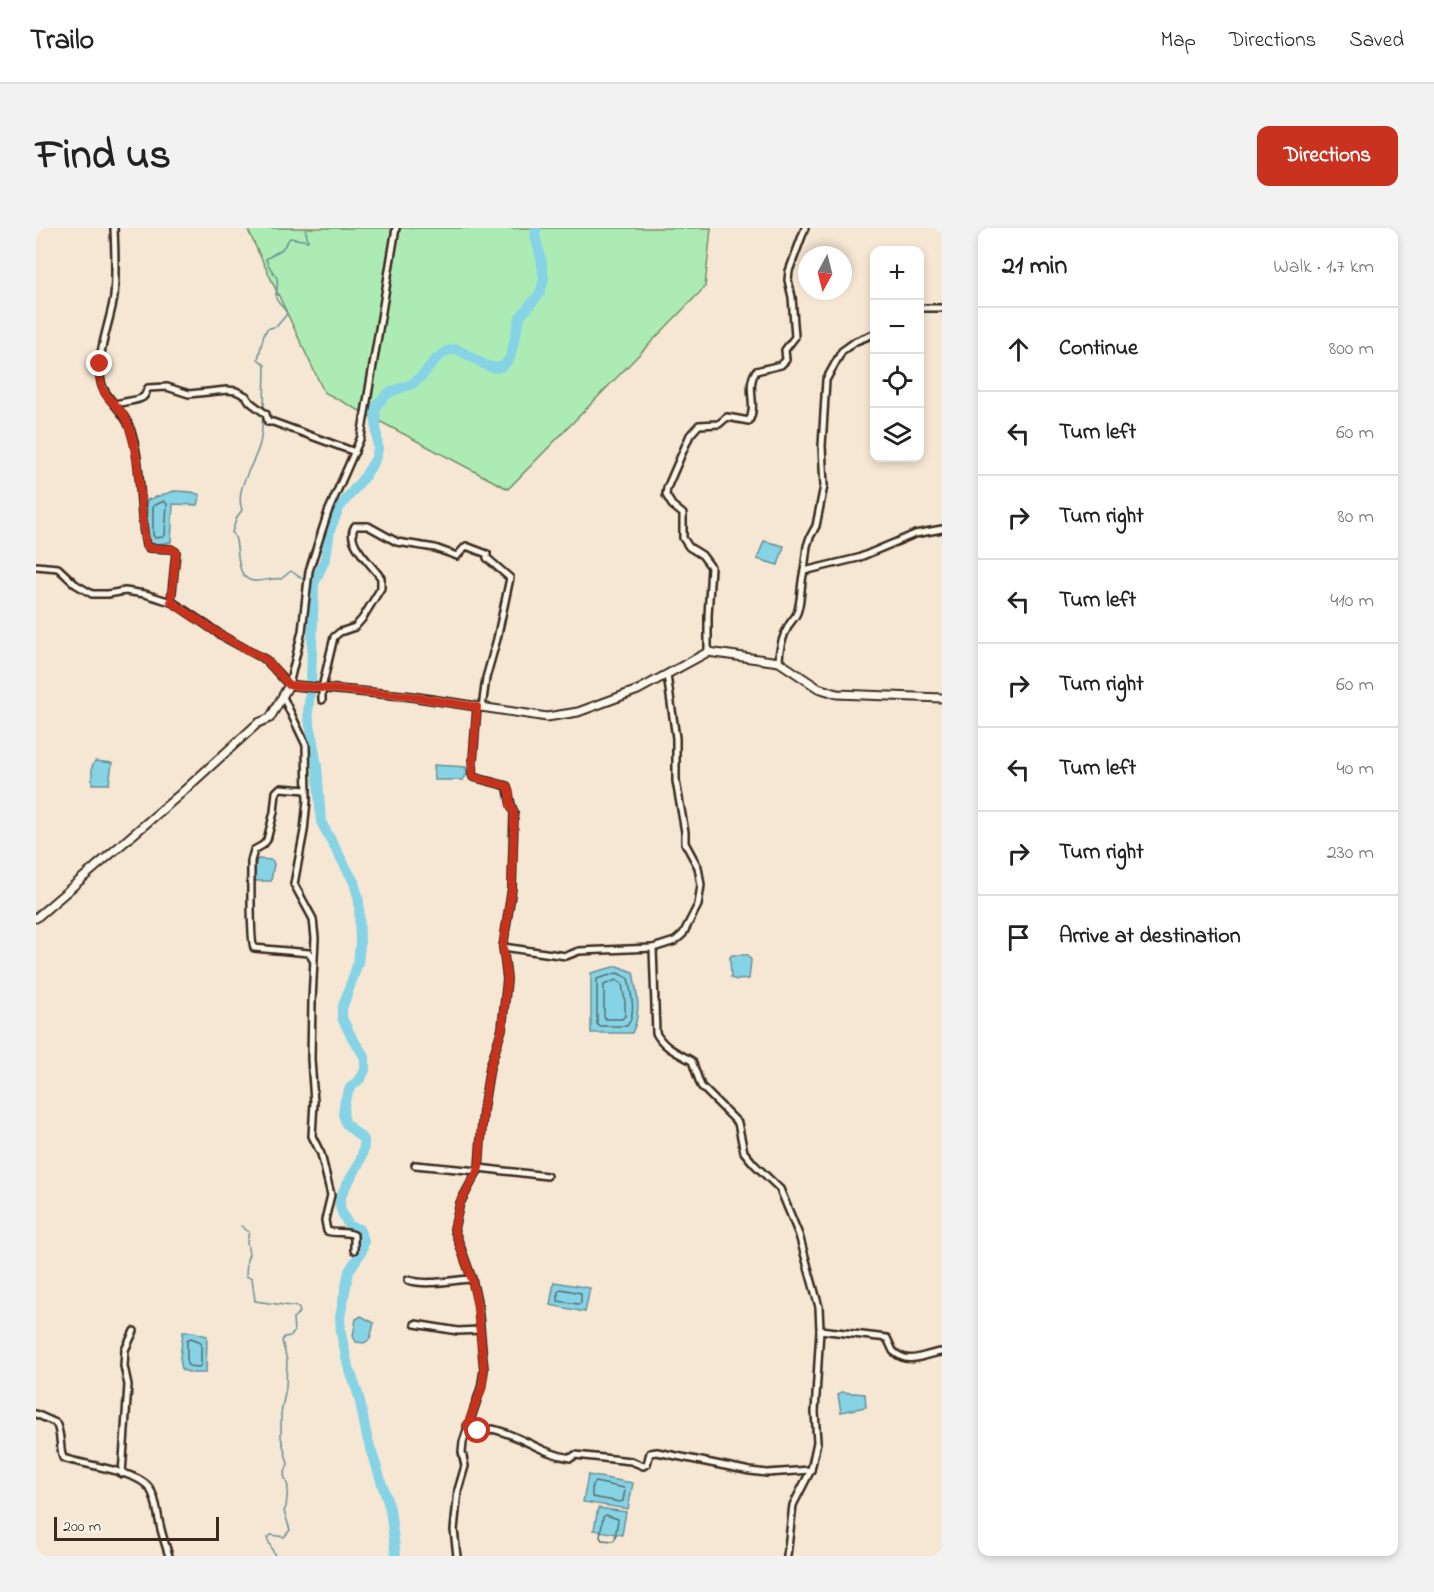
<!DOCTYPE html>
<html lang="en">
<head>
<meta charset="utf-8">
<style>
	body { margin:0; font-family:"Indie Flower",sans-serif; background:#f2f2f2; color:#222 }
	.controls { position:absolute; right:18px; top:18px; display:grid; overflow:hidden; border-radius:12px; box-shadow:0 3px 9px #0003 }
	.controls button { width:54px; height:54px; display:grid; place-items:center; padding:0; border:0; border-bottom:2px solid #e0e0e0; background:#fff; color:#222; font:30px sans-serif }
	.compass { position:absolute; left:762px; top:18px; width:54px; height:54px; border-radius:50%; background:#fff; box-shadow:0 3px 9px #0003; rotate:187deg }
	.scale { position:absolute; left:18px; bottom:15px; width:165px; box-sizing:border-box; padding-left:6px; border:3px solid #3b2a1e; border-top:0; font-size:16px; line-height:21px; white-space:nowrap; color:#3b2a1e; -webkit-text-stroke:4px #fbf7ec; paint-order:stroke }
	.stop { position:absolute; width:18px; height:18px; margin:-14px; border:4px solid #c8321e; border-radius:50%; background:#fff }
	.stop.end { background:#c8321e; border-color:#fff; box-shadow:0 2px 6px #0008 }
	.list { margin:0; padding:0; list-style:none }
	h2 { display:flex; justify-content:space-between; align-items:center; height:78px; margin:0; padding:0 24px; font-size:26px }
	h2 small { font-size:20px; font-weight:400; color:#767676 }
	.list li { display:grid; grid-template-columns:39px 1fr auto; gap:18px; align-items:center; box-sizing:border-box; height:84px; padding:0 24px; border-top:2px solid #e0e0e0 }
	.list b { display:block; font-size:22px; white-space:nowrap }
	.list em { font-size:20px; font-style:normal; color:#767676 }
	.icon { flex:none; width:33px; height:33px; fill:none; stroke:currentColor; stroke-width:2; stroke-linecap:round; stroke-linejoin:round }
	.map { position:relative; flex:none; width:906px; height:1328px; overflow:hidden; border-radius:12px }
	header { display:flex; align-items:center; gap:36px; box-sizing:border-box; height:84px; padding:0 30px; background:#fff; border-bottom:2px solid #e0e0e0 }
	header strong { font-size:28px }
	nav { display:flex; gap:33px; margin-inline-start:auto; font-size:21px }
	.intro { display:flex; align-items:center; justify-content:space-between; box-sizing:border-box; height:144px; padding:0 36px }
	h1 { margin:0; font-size:42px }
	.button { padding:15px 27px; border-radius:12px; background:#c8321e; color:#fff; font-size:21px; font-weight:700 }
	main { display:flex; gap:36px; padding:0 36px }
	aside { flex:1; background:#fff; border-radius:12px; box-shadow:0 3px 9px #0003 }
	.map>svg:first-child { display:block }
	.green { fill:#acecb4; stroke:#748b69; stroke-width:1.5 }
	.water { fill:#86d3e6; stroke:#688f96; stroke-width:1.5 }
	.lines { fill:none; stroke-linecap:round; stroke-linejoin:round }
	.shore { stroke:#596e6e; stroke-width:1.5 }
	.stream { stroke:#688f96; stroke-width:1.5 }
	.river { stroke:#86d3e6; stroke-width:10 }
	.minor-casing { stroke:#3b2a1e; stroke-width:10 }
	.tertiary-casing { stroke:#3b2a1e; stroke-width:11 }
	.minor { stroke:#fbf7ec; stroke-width:5 }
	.tertiary { stroke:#fbf7ec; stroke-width:7 }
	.route { stroke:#c8321e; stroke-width:8 }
</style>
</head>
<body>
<header>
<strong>Trailo</strong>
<nav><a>Map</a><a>Directions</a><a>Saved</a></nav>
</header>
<div class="intro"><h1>Find us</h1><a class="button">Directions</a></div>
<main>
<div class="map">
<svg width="906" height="1328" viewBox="0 0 906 1328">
	<rect width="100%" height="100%" fill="#f5e7d3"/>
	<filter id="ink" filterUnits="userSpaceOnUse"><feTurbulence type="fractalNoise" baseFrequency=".0167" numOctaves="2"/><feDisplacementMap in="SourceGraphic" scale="12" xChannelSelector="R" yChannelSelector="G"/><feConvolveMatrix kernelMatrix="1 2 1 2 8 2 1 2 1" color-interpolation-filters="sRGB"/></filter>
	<g filter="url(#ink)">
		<!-- green -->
		<polygon class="green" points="211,0 675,0 669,59 472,261 288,164"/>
		<!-- water -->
		<g class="water">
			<polygon points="138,263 156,264 164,267 161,277 137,276 135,314 121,316 111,315 111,272"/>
			<polygon points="728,313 748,318 742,337 721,331"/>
			<polygon points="59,533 76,535 73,556 56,556 56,539"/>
			<polygon points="398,537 430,539 431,546 427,552 399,552"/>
			<polygon points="221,631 236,632 238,636 235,653 219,653 217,648"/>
			<polygon points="696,727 712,727 715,732 713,751 701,752 695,750 694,729"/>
			<path d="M581,738L597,744C601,766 606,784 596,805H555V745Z"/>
			<polygon points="518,1054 554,1060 549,1084 514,1077"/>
			<polygon points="325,1088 338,1095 334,1111 328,1115 320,1114 317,1108 320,1091"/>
			<polygon points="147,1104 157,1104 171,1108 170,1145 156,1145 146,1142 144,1130"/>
			<polygon points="805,1164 829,1166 830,1179 805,1184 802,1167"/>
			<polygon points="552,1247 597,1255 592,1281 547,1274"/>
			<polygon points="562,1280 590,1284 586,1307 558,1302"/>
		</g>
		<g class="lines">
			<!-- shore -->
			<g class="shore">
				<polygon points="128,273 131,276 129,307 127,309 119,310 117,307 117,278"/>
				<path d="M581,745L592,750C595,766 601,785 591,798H563L561,796V751Z"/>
				<polygon points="580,752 586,756 589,774 589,788 586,791 570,791 568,788 568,757"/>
				<polygon points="525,1061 545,1065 545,1075 542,1076 522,1073 522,1064"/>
				<polygon points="155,1110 165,1114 165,1137 163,1139 153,1138 151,1136 151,1112"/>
				<polygon points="559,1254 588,1260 589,1262 587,1273 584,1274 556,1269 556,1257"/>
				<polygon points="570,1287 582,1291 579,1311 577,1313 566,1312 564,1309 567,1289"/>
			</g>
			<!-- stream -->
			<g class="stream">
				<path d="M228,181L229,137L222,131L228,106L231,101L241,98L251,86C249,79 242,77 240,70C239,65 243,58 241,51C239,44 232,40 230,31L246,21L254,10L272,13L269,0"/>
				<path d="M227,187C226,196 226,207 224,215C219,237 198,259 206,282L201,289L196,304C198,307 200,310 200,313C203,325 200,354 220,353C229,353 236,350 245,351L255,343L268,352L278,356"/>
				<polyline points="205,998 213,1004 211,1014 213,1026 211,1031 210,1048 216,1050 219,1073 262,1079 264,1084 257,1090 258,1104 255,1108 248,1109 246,1113 251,1132 250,1159 245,1186 245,1209 252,1236 248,1247 252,1259 250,1279 248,1283 254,1302 248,1309 235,1307 231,1310 239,1328"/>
			</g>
			<!-- river -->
			<path class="river" d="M360,1328L354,1281L331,1209L323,1169L311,1134L305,1105L304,1089L313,1043L326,1023L328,1012L323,1001L314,999C310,992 305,986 304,977C303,957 329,941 328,912L310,896L307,886L309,872L314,860L325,850L329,842V829L315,808L306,790V781L322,735L324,717L323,673L318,654L285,594L281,538L272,485L275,453L278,356L290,329L294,302L303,280L329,248L339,232L342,221L339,182L342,175L354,164L376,156L386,148L400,131L411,123L421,121L451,138L460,140L467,138L474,130L484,89L504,65L508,51L505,30L499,7L501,0"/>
			<!-- minor casing -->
			<g class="minor-casing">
				<g id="minor">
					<path d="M78,0C79,23 80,46 78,69C74,95 59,129 65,154C68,170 88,182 94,200C107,237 102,279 110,318L113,320L135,321L140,324L135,374"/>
					<polyline points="884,80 906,80"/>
					<path d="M80,176C86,174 105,172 107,169C110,167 110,163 112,160L131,159L153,166L191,162L200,163L210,168L214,174L230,186L232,194H237L319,224"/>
					<polyline points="0,338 22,340 39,356 56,366 72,366 89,363 109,366 138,375 188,409 230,432 253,457"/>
					<polyline points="768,343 771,318 774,309 780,298 788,258 786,218 790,152 806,123 820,113 838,106"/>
					<path d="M672,424V388L675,339L666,327L653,319L647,310V286L636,277L630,267L631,260L654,207L663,197L683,196L691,189L713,193C722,177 709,159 720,143L745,137L750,132L749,122L759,109L756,69L752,52L753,43L769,0"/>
					<path d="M743,434C743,421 746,409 753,397C755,393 759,390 761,385C766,372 764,356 768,343L822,330L879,306L906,301"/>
					<path d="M631,447L640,510V553L649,604V615L662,639L665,657L662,677L647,706L639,713L617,720L620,805C628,820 642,825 656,833L665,858L702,895L708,924L718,936L744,961L763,1007L783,1079L784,1102L779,1184L781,1214L775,1242L757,1277L751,1328"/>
					<polyline points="253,457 266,403 273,343 292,284 325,209 360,0"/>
					<path d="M247,469L270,517L271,572L268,603L258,656L277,691L279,710L276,773L275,831L278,874L276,908L285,926L295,967L289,992L291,1003C301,1006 309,1003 318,1007V1022"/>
					<path d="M286,472V460L298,409L304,404L319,399L326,391L345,360V350C336,336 308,314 319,298H332L361,314L399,320L421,328L430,318L451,326V330L474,350L461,411L450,450L446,480"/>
					<path d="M441,479L436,546L437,549L471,558C474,567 473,575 478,584L476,660L467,719"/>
					<path d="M271,562L244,560L240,564L238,584L231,612L227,617L218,622L215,633C215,646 214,714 218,720L273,725L277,732"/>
					<polyline points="379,937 442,943"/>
					<polyline points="443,940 511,948"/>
					<path d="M372,1052C391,1058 415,1052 436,1051"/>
					<polyline points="379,1096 422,1103 444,1102"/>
					<path d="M784,1102L851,1110L857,1123C874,1139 888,1125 906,1124"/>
					<path d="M0,1186L20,1195C26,1207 23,1218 27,1230C47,1237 104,1243 114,1261C121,1271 121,1285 124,1297C126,1307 130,1318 133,1328"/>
					<path d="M431,1198L434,1201L448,1205L456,1201C485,1207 505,1226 535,1230L539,1227L595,1233L607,1238L611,1236L614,1225L621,1224L714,1243L731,1245L775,1242"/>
					<polyline points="86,1246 92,1157 88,1138 89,1122 98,1103"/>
					<polyline points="421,1328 418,1302 422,1262 429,1238 426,1224 427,1214 445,1160 448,1142 442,1077 436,1051 418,1001 424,975 443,940 447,882 454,839 466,801 471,751 467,719 530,728 543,723 617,720"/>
				</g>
			</g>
			<!-- tertiary casing -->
			<g class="tertiary-casing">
				<polyline id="tertiary" points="0,690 142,568 222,495 234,490 253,457 372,468 511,489 542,484 602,462 672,424 743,434 782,460 801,466 906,470"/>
			</g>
			<!-- minor -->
			<use href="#minor" class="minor"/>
			<!-- tertiary -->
			<use href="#tertiary" class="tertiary"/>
		</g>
	</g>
	<g class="lines" filter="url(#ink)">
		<!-- route -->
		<path class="route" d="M64,136C64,145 63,155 68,164C77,178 89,182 94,202C106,240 103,280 110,318L113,320L135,321L140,324L135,374L188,409L230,432L253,457L372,468L441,479L436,546L437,549L471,558L474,566V577L478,584V595L476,660L467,718L471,751L466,801L454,839L447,882L443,940L424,975L418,1001L436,1052L441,1077L448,1142L446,1160L431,1198L434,1201L442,1203"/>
	</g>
</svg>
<div class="controls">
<button>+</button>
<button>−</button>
<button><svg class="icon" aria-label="locate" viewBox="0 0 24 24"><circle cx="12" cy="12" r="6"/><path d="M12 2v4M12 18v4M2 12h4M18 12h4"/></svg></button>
<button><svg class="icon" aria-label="layers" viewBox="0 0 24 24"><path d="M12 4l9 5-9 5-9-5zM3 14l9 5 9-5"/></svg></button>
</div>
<svg class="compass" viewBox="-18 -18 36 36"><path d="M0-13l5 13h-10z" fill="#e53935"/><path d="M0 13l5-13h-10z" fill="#767676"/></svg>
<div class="scale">200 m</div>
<div class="stop" style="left:442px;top:1203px"></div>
<div class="stop end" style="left:64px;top:136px"></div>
</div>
<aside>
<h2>21 min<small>Walk · 1.7 km</small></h2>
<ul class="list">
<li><svg class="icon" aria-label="ahead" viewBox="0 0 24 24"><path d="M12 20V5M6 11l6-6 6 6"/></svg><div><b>Continue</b></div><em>800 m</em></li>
<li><svg class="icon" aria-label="left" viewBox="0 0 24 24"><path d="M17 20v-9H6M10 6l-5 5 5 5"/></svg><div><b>Turn left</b></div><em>60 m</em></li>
<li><svg class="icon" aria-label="right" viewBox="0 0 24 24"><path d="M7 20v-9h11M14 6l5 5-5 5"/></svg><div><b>Turn right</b></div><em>80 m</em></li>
<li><svg class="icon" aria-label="left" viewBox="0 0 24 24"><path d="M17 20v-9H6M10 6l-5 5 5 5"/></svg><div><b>Turn left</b></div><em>410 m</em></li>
<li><svg class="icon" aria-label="right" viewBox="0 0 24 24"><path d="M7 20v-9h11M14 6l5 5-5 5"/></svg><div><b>Turn right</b></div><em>60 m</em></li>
<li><svg class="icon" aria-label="left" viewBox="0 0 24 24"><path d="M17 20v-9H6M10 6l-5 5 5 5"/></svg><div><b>Turn left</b></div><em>40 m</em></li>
<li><svg class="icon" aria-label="right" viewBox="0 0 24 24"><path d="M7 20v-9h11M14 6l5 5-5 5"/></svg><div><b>Turn right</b></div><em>230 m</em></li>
<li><svg class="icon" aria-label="arrive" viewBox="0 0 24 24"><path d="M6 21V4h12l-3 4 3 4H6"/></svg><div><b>Arrive at destination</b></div></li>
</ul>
</aside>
</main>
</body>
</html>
